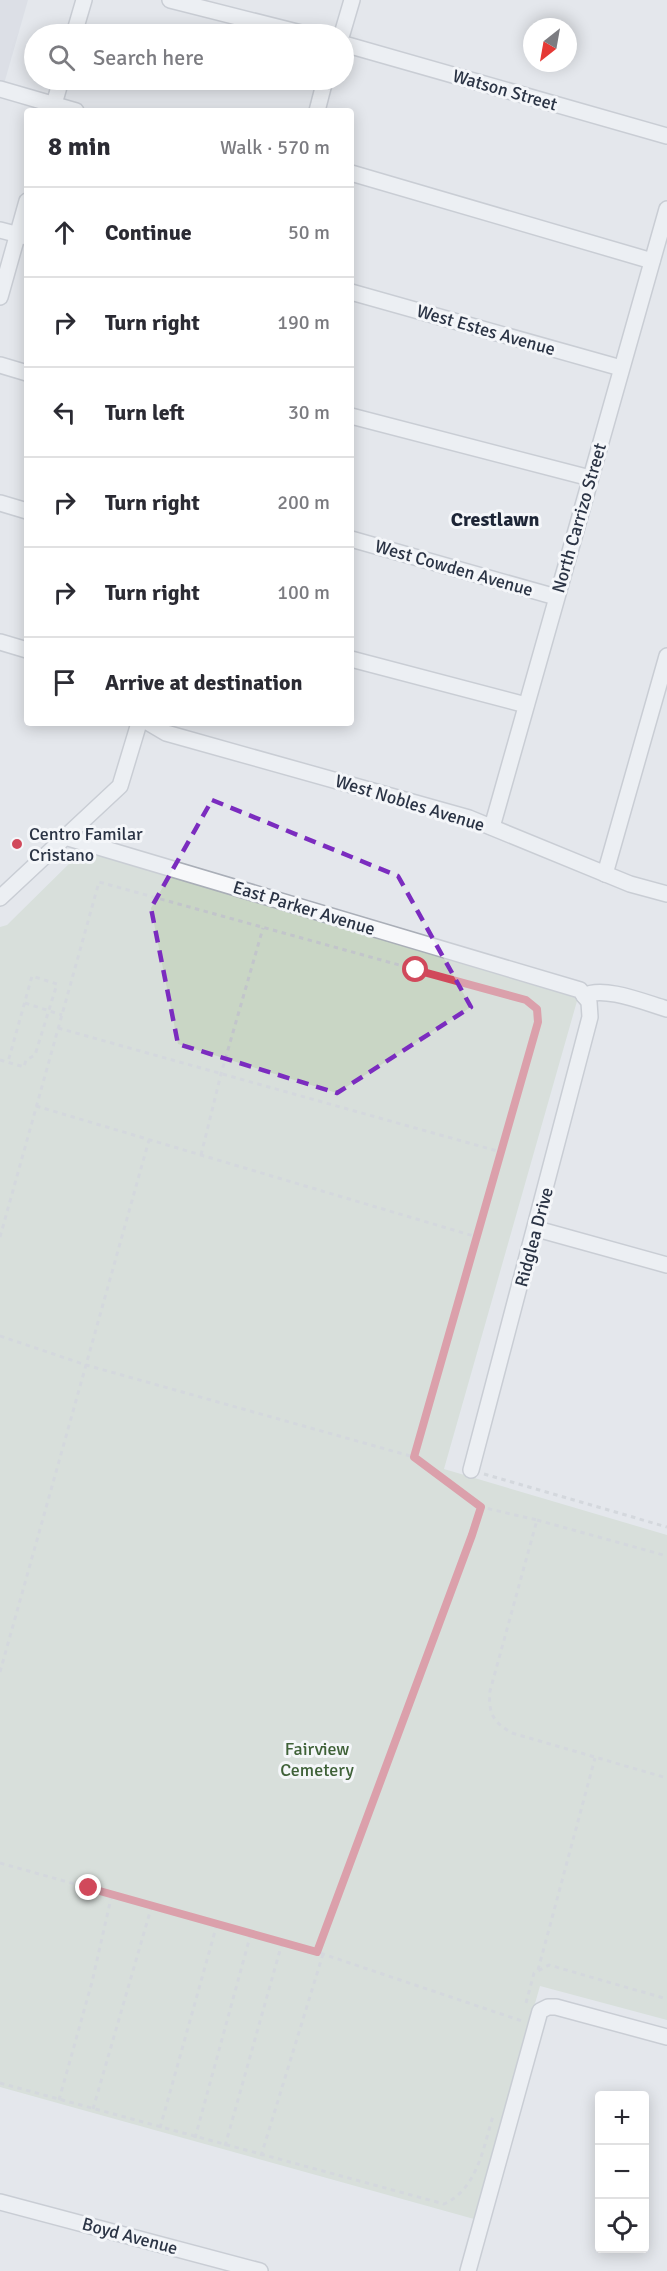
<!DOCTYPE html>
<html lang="en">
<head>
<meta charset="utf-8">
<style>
	body { margin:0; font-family:Signika,sans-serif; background:#f7f7f7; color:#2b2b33 }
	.controls { position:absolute; right:18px; bottom:18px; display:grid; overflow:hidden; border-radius:6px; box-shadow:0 3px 15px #0003 }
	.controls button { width:54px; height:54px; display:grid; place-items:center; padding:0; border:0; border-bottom:2px solid #e1e1e2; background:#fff; color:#2b2b33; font:30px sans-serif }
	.compass { position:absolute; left:523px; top:18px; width:54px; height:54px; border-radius:50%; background:#fff; box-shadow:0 3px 15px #0003; rotate:211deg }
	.stop { position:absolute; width:18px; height:18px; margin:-14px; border:4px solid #d1495b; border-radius:50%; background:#fff }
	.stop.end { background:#d1495b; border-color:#fff; box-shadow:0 2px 6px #0008 }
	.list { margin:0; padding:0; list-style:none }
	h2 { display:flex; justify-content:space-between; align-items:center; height:78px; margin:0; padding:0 24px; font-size:26px }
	h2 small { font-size:20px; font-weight:400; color:#7c7c81 }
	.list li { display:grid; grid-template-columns:39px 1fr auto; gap:18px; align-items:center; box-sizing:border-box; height:90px; padding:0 24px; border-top:2px solid #e1e1e2 }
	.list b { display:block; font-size:22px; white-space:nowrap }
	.list em { font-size:20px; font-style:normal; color:#7c7c81 }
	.icon { flex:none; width:33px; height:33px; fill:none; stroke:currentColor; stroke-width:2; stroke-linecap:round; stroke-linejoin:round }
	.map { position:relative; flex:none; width:667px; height:2271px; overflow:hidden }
	.search { position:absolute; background:#fff; box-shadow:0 3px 15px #0003; left:24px; top:24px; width:330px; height:66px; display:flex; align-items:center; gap:15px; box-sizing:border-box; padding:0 21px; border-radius:33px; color:#7c7c81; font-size:22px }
	.panel { position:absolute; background:#fff; box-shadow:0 3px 15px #0003; left:24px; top:108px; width:330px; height:618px; border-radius:6px }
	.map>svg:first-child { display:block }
	.built { fill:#d2d6de }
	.green { fill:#c9d6c5 }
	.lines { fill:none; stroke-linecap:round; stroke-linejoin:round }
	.minor-casing { stroke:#a9aeb7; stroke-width:18 }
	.path { stroke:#c2c5cb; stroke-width:3; stroke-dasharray:4.5 4.5; stroke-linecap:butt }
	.minor { stroke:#f7f8fa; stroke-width:15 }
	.route { stroke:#d1495b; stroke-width:8 }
	.marked { fill:none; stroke:#7b2cbf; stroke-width:4.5; stroke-dasharray:12 8; stroke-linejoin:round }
	.poi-dot { fill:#d1495b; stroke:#f4f6f9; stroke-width:2 }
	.labels { text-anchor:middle; stroke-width:6; stroke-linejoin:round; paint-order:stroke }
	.street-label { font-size:18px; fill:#2b3445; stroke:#f4f6f9 }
	.poi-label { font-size:18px; fill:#2b3445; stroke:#f4f6f9; text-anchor:start }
	.park-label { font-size:18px; fill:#3f6138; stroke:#f4f6f9 }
	.neighbourhood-label { font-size:20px; font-weight:bold; fill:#1d2536; stroke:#f4f6f9 }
</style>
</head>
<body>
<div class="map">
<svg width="667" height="2271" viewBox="0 0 667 2271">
	<rect width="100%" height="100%" fill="#e4e7ec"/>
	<!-- built -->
	<polygon class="built" points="0,0 28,0 2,91 0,90"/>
	<!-- green -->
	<polygon class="green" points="82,851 579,994 444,1469 667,1535 667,2020 540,1986 474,2219 0,2087 0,927 7,925"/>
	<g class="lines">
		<!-- minor casing -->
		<g class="minor-casing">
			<g id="minor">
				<polyline points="170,0 305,34"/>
				<polyline points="74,34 84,0"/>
				<polyline points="342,34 352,0"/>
				<polyline points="344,44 667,136"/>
				<polyline points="0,89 76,111"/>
				<polyline points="52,111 61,80"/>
				<polyline points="317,111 325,80"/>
				<polyline points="351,173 652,261"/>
				<polyline points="0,230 27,237"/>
				<polyline points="351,292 621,368"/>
				<polyline points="0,297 27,201"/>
				<polyline points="0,365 27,373"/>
				<polyline points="351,416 590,478"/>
				<polyline points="0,503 27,511"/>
				<polyline points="351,539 556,597"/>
				<polyline points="0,642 27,650"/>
				<polyline points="351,659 526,705"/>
				<polyline points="149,723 166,733 469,818 630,884 667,894"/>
				<polyline points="492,827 667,209"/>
				<polyline points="65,837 580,990 589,1002 590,1017 471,1470"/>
				<polyline points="605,874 667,656"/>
				<polyline points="0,898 120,786 139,723"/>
				<path d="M584,996C603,985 646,1003 667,1009"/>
				<polyline points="537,1229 667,1265"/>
				<polyline points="0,2202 260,2271"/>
				<polyline points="468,2271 540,2011 548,2007 556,2007 667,2037"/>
			</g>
		</g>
		<!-- path -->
		<g class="path">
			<polyline points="25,1003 62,1015"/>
			<polyline points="58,1028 501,1152"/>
			<polyline points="0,1060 24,1067 26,1060 35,1055 57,984 32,976 8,1062"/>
			<polyline points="36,1106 477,1237"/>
			<polyline points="201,1155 221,1074 263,928"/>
			<polyline points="0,1237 99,882 526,1000 537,1009 538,1022 414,1457"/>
			<path d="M0,1336L86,1365L414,1457L481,1507L537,1520L490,1691C488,1713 493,1722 512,1733L667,1778"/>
			<polyline points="484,1474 667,1527"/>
			<polyline points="537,1520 667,1556"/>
			<polyline points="0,1672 149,1140"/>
			<polyline points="0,1863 317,1952 522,2021"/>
			<polyline points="317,1952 481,1507"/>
			<polyline points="538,1970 595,1758"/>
			<polyline points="526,2003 534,1973 549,1965 667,1999"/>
			<path d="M0,2083L444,2204C477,2189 483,2149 493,2116"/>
			<polyline points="59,2100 92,1982 112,1894"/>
			<polyline points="93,2109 152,1905"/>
			<polyline points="160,2128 217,1924"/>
			<polyline points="195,2138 251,1933"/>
			<polyline points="225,2146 282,1943"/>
			<polyline points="261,2156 323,1954"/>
		</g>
		<!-- minor -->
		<use href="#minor" class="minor"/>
	</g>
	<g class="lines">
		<!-- route -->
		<polyline class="route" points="89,1888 317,1952 472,1535 481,1507 414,1457 538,1022 537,1009 526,1000 416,970"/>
	</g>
	<!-- marked area -->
	<path d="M0 0H667V2271H0ZM212,800L398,876L471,1007L337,1093L178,1044L151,908Z" fill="#e4e7ec" fill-opacity=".55" fill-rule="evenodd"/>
	<path class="marked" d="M212,800L398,876L471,1007L337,1093L178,1044L151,908Z"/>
	<!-- markers -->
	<circle class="poi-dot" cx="17" cy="844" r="6"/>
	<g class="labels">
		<!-- street labels -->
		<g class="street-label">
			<text transform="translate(505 90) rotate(16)" y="6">Watson Street</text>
			<text transform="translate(486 330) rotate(16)" y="6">West Estes Avenue</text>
			<text transform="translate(579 518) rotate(-74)" y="6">North Carrizo Street</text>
			<text transform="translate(454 568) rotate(16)" y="6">West Cowden Avenue</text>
			<text transform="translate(410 803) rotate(17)" y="6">West Nobles Avenue</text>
			<text transform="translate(304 908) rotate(17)" y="6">East Parker Avenue</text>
			<text transform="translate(534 1237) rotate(-75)" y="6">Ridglea Drive</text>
			<text transform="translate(130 2236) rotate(15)" y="6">Boyd Avenue</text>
		</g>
		<!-- poi labels -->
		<g class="poi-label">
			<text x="29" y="840">Centro Familar<tspan x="29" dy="21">Cristano</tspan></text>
		</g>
		<!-- park labels -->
		<g class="park-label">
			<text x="317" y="1755">Fairview<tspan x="317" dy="21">Cemetery</tspan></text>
		</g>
		<!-- neighbourhood labels -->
		<g class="neighbourhood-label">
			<text x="495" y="526">Crestlawn</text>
		</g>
	</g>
</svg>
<div class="controls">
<button>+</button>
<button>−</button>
<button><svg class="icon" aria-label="locate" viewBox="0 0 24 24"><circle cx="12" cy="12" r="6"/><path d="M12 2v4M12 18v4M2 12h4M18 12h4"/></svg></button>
</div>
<svg class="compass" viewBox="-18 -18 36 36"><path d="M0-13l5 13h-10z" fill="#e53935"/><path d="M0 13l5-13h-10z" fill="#7c7c81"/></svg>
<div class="stop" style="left:416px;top:970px"></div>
<div class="stop end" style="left:89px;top:1888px"></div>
<div class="search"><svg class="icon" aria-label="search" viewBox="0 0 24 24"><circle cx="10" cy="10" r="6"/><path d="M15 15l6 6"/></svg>Search here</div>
<section class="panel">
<h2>8 min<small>Walk · 570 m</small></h2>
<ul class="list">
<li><svg class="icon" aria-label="ahead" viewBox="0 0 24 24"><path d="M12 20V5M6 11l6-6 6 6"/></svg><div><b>Continue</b></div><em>50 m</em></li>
<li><svg class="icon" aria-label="right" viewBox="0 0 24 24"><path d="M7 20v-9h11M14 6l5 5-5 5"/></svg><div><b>Turn right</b></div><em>190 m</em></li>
<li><svg class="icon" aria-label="left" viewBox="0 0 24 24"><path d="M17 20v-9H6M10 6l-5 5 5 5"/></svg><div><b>Turn left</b></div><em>30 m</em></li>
<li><svg class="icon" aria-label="right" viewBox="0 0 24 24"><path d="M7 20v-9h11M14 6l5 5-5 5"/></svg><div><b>Turn right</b></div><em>200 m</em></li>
<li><svg class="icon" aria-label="right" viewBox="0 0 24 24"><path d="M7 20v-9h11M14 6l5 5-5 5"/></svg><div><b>Turn right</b></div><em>100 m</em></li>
<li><svg class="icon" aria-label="arrive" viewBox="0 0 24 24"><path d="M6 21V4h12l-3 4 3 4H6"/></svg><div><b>Arrive at destination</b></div></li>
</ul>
</section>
</div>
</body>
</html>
